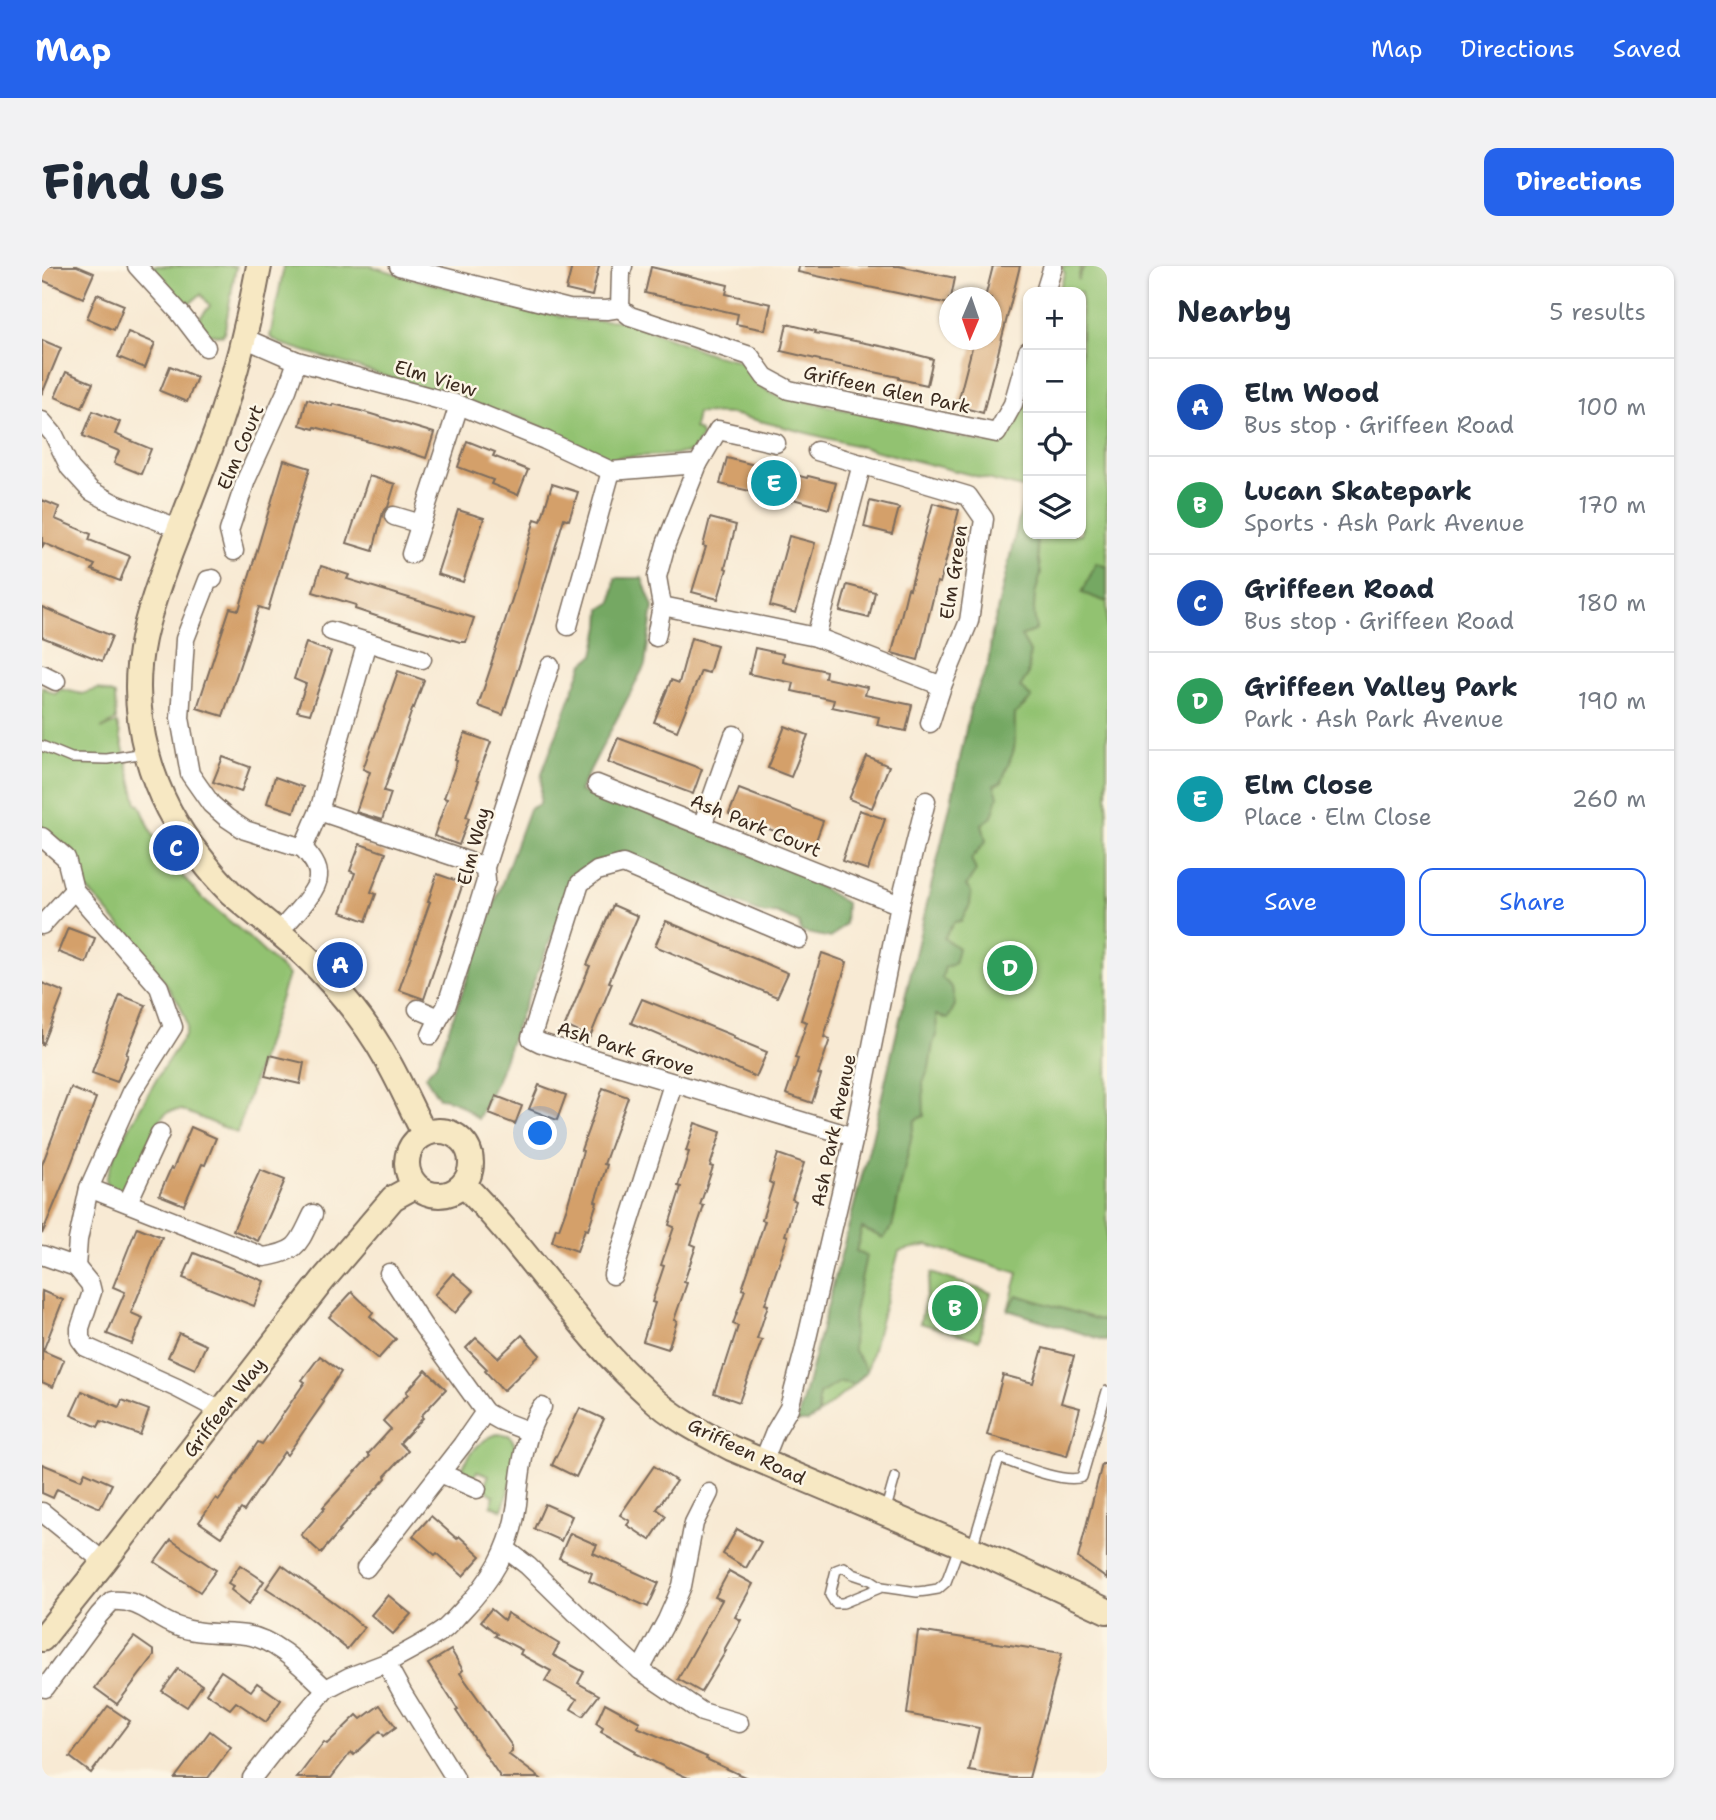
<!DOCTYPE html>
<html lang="en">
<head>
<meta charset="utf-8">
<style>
	body { margin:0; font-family:"Shantell Sans",sans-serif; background:#f2f2f3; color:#1f2937 }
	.controls { position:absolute; right:21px; top:21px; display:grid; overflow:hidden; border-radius:14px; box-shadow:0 2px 5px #0004 }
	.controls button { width:63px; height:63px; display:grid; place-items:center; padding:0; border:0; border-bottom:2px solid #e0e1e3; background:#fff; color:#1f2937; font:35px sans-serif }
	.compass { position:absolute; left:897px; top:21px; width:63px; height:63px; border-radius:50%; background:#fff; box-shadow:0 2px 5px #0004; rotate:182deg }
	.you { position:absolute; left:499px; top:868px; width:24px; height:24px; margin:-18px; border:5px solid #fff; border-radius:50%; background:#1a73e8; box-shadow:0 0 0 10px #1a73e833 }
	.badge { display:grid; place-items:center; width:46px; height:46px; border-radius:50%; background:#2563eb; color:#fff; font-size:23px; font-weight:700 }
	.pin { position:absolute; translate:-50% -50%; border:4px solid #fff; box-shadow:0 2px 7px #0006 }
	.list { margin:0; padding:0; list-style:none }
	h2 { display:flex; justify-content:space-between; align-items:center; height:91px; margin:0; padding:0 28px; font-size:30px }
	h2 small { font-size:23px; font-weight:400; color:#747a83 }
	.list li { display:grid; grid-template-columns:46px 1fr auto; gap:21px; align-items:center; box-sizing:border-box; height:98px; padding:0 28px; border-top:2px solid #e0e1e3 }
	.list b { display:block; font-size:26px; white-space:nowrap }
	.list p { margin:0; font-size:23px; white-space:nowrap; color:#747a83 }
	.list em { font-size:23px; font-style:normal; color:#747a83 }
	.actions { display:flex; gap:14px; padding:21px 28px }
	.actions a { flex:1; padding:16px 0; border:2px solid #2563eb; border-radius:14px; text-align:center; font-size:24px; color:#2563eb }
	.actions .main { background:#2563eb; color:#fff }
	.icon { flex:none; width:38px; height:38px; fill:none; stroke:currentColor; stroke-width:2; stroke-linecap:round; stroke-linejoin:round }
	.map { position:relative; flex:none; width:1065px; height:1512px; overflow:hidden; border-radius:14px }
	header { display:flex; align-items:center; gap:42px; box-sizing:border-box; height:98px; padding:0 35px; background:#2563eb; color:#fff }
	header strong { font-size:33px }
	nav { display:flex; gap:38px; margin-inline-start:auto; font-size:24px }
	.intro { display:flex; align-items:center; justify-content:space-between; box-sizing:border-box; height:168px; padding:0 42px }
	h1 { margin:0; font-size:49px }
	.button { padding:18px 32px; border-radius:14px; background:#2563eb; color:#fff; font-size:24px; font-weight:700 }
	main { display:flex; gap:42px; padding:0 42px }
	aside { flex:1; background:#fff; border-radius:14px; box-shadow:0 2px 5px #0004 }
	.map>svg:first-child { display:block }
	.green { fill:#92c271; stroke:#667648; stroke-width:2 }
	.forest { fill:#75a863; stroke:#586940; stroke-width:2 }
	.building { fill:#d4a06a }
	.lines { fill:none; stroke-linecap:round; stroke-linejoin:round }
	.lane-casing { stroke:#7d6d5e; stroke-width:12 }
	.street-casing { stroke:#7d6d5e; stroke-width:21 }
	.secondary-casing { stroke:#7d6d5e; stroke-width:28 }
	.lane { stroke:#fff; stroke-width:9 }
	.street { stroke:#fff; stroke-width:18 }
	.secondary { stroke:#f7e8c3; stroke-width:24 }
	.labels { text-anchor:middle; stroke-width:5; stroke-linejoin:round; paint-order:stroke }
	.street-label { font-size:19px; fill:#3b2a1e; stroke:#fcf5e5 }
</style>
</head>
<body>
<header>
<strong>Map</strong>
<nav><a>Map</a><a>Directions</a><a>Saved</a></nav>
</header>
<div class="intro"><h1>Find us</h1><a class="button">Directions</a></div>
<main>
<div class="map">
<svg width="1065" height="1512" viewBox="0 0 1065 1512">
	<rect width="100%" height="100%" fill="#fcf5e5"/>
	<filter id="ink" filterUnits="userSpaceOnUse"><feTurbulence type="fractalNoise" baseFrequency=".0143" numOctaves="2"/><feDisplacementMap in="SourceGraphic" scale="14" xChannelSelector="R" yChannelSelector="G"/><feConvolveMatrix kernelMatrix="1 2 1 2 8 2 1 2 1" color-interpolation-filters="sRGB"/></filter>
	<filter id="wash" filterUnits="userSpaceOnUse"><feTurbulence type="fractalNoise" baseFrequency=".00686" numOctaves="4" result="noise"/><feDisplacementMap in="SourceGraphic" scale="28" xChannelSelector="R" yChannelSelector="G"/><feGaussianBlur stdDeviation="1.57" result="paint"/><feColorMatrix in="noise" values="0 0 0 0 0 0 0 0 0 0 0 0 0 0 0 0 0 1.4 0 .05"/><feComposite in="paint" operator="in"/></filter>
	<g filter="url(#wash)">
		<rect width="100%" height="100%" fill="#f8ead4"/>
		<!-- green -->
		<g class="green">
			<polygon points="109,0 194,0 183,63 181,69 162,68 156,54 168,40 159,28 146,39 141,37"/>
			<path d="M242,0H329L379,15L535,54C551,56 566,53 583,55L669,88L699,95L722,123L733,129L843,152L943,177C969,176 974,162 979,139L984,137L986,128V268H1039V26H1016L1023,7L1020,3L1021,0H1039L1036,14L1042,0H1065V1075L966,1044L976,1007L886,979L857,985L825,1105L813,1118L776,1149L765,1156H755L830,872L910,532L929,439L946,400L950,367L984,223L690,148L655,147L652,162L657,165L660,171L649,186L628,189L576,191L574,196C546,195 528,178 505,164C495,159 484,155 474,151L237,77L228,71Z"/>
			<path d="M0,421L13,428L19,423L40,428L56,423L73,429L74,454L59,463L75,457L95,537L98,539L110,567L134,603L158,630L204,669L246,709L195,867L140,844C134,844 128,844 123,848C113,856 95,906 88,921L79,926L66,921L64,913L76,881L121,802L143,769L145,760L143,751L137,737L106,692L58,637L43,622L39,613V599L32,587L15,575L0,567Z"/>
			<polygon points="889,1007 949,1027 937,1074 878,1057"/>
			<path d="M455,1168L467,1169C484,1188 466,1223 460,1244L449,1239L452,1230L445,1225L443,1218L447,1209L435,1205L432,1211L425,1210L420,1203C427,1187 438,1174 455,1168Z"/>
		</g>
		<!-- forest -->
		<g class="forest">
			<path d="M986,214V268H993L999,308L993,328L992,343L994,364L979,370L988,386L986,409L978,421L990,432L973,448C972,460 974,471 972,483C969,494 963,505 960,516L952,519L956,530L950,551L940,558L944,575L929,593L934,605L924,620L929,626L928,639L919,655L912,656L902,672L916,682L912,698L903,701L900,712L910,721L913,739L906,753L894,749L895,766L891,778L887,802L881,817L882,850L873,854L850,961L841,972L820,962L814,985L824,990L812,1046L811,1083L825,1105L813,1118L798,1116L777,1128L776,1149L765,1156H755L830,872L910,532L929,439L946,400L950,367Z"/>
			<polygon points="1054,297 1065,301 1065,336 1040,327"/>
			<path d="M573,312H600L611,341L603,399L537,525L556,533L566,531L755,607L804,637L803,658L789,672L759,666L757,657L734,647L722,648L580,590L551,596L533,612L476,755L456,811L436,853C424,843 414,833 397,832L383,810L394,798L487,543L498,538L500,507L541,398L552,389L558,361L559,343L570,336Z"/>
			<polygon points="975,1029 1065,1056 1065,1075 966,1044"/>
		</g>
		<g id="blocks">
			<!-- building -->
			<g class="building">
				<polygon points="0,0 35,0 52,7 41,32 0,14"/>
				<polygon points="530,0 557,0 550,30 524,24"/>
				<polygon points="757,0 857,0 913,12 909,32 907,32 907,38 756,6"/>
				<polygon points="951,0 978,0 941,147 915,140 932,74 949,74 949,32 943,32"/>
				<polygon points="609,1 686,19 684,28 729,38 723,64 694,58 696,48 603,27"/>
				<polygon points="55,28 82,39 72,64 45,52"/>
				<polygon points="745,58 774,65 773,67 853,83 891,93 885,119 857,113 857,111 778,95 778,94 739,85"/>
				<polygon points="86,66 113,77 103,102 76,91"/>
				<polygon points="0,74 19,82 0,128"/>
				<polygon points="128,100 155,111 145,136 118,125"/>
				<polygon points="24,106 51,117 40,142 13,131"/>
				<polygon points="265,133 290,140 291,138 319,145 392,167 384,192 350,181 349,182 273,161 272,163 258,159"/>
				<polygon points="51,145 78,156 73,168 109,183 99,208 72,197 77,185 41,170"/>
				<polygon points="425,175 453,186 451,190 486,204 476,229 449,218 451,214 416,201"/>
				<polygon points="685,192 728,203 728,202 765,212 766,210 794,217 787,243 751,233 750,235 678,218"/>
				<polygon points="242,194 268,202 226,344 217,341 181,450 155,442 188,342 197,344"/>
				<polygon points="327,210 353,218 346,241 341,246 331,285 305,277"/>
				<polygon points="510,218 536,226 527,254 522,252 492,353 461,449 436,440 450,398 449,398 474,321 493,253 499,255"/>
				<polygon points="0,234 17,241 13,253 49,268 47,274 88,290 78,315 50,304 53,299 25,287 2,277 0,282"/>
				<polygon points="828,235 857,242 850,268 822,261"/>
				<polygon points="891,237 917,244 898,317 895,316 876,394 850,387 866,322 868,323"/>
				<polygon points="416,244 442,252 421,316 395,308"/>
				<polygon points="668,252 694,259 683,302 685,303 676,333 650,326 664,281 661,280"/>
				<polygon points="747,270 773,277 754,347 728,340"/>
				<polygon points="279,300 307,309 305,313 432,352 424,376 418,376 352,356 313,343 314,339 271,326"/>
				<polygon points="805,319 833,326 827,352 798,345"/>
				<polygon points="0,341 70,370 60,395 0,371"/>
				<polygon points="649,372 675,379 667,407 659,405 635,465 612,456 629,414 637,417"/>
				<polygon points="264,377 289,386 268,448 255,445 264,418 252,413"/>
				<polygon points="713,382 741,388 740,395 784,405 783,412 825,421 823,429 870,439 864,465 835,459 837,451 790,441 792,434 750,425 752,417 707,408"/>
				<polygon points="356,405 382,414 372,442 371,441 342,525 349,527 340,554 314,546 328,506 321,503"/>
				<polygon points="743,460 766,469 749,511 726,502"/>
				<polygon points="423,467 449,476 435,513 437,514 424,551 427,552 417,579 392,570 405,533 402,532 415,495 413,494"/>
				<polygon points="576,472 660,503 651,528 566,496"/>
				<polygon points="181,491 208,501 199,526 171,516"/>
				<polygon points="825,491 847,500 830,542 807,533"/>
				<polygon points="233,511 261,521 252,546 225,537"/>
				<polygon points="697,523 781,555 772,580 687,548"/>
				<polygon points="817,544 843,553 826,604 800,595"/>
				<polygon points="318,578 344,587 329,626 334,628 324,655 299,646 313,607 308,605"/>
				<polygon points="395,608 421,617 382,733 357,724 388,636 386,636"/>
				<polygon points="571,639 596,650 567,716 570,717 548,771 523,760 548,700 545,699"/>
				<polygon points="624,655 746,707 735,731 613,680"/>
				<polygon points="26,662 53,672 44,697 16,686"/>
				<polygon points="780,687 805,696 782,771 788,773 776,808 779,809 770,837 744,828 756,793 753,792 765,756 759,754"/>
				<polygon points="0,717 22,726 1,779 0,779"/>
				<polygon points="78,729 104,739 84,788 86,789 75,816 50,807"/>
				<polygon points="600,733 692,770 691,772 725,786 714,811 589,757"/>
				<polygon points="228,789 262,797 258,818 223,810"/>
				<polygon points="497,819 524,829 515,854 487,843"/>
				<polygon points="29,822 54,832 26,906 0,968 0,899"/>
				<polygon points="561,822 586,831 562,898 565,899 553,935 555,936 546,964 543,963 535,985 510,976 514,962 517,963 525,941 541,885 539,884"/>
				<polygon points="454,830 480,840 473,858 447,848"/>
				<polygon points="653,857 679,866 668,900 671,901 658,939 662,940 649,978 654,980 642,1016 645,1017 632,1054 635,1055 626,1083 601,1075 613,1037 610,1036 622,1000 619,999 632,961 627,959 639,921 636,920 647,886 644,885"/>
				<polygon points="149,861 174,872 163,899 160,898 142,939 117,929 129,902 131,903"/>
				<polygon points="736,888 762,897 750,933 754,935 743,969 746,970 723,1038 726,1039 715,1073 720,1074 697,1136 672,1127 681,1100 683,1100 696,1060 691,1058 703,1024 700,1023 723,955 720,954 731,918 727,916"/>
				<polygon points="218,904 243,914 216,975 191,964"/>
				<polygon points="95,961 120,971 89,1047 101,1052 90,1078 65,1068 83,1026 71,1021"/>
				<polygon points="152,987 222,1015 212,1040 141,1012"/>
				<polygon points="411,1007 432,1025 413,1047 392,1029"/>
				<polygon points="0,1025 21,1034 1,1085 22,1094 11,1121 0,1116"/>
				<polygon points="310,1026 331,1046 328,1050 354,1073 336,1093 287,1051"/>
				<polygon points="137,1067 164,1079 153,1103 126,1091"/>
				<polygon points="480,1069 498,1089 461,1125 443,1105 445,1103 424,1082 434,1072 456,1092"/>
				<polygon points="1001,1082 1032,1090 1019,1137 1038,1142 1025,1190 945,1169 961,1109 991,1117"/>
				<polygon points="278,1090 299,1106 280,1134 282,1136 245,1189 242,1186 202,1245 199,1243 179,1271 157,1256 174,1232 177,1234 216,1176 220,1178 263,1116 260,1114"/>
				<polygon points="384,1104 404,1123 379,1150 381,1152 358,1177 366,1185 343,1210 344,1212 297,1264 298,1265 279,1287 259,1269 283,1242 281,1241 328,1190 326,1188 349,1163 341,1155 366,1128 364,1126"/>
				<polygon points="40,1125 77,1141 80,1134 107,1144 98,1169 59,1155 56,1161 29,1149"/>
				<polygon points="538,1142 562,1153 534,1211 510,1199"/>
				<polygon points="0,1198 39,1214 43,1206 70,1218 58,1242 15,1223 11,1232 0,1227"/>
				<polygon points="1060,1198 1065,1198 1065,1313 1036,1292"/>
				<polygon points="612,1200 634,1215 615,1243 624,1250 608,1274 585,1259 588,1255 578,1249"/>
				<polygon points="503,1238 530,1250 519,1275 492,1263"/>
				<polygon points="389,1250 415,1273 417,1270 439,1290 421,1310 395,1287 393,1289 371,1270"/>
				<polygon points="695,1263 719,1276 704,1302 681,1288"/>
				<polygon points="528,1267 555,1279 551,1287 617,1317 606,1341 547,1315 550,1307 517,1292"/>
				<polygon points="129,1274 174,1304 158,1326 113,1296"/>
				<polygon points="198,1299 222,1315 207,1338 189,1324 191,1320 186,1317"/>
				<polygon points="240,1299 300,1343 322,1362 305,1383 255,1342 224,1322"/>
				<polygon points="687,1305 711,1318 693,1351 699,1354 682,1384 684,1385 659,1426 636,1413 680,1334 673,1331"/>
				<polygon points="346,1329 369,1348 351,1368 329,1349"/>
				<polygon points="449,1343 462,1354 465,1347 517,1378 511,1389 542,1406 536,1417 557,1429 541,1450 529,1443 535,1433 503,1415 509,1405 478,1388 480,1384 453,1370 455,1368 439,1355"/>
				<polygon points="876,1365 1020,1387 987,1512 971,1512 927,1505 937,1462 865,1448"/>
				<polygon points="92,1371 112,1385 112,1390 75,1438 53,1422"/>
				<polygon points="409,1384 421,1404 418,1407 470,1480 470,1485 466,1488 498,1512 459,1512 414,1445 416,1444 386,1398"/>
				<polygon points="136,1403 160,1419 145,1441 120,1425"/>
				<polygon points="179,1405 209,1425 215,1417 239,1434 224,1456 194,1436 188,1443 164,1427"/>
				<polygon points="563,1437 598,1456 595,1461 665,1491 664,1493 705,1512 646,1512 593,1487 594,1485 559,1466 561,1462 554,1457"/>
				<polygon points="338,1439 354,1461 342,1470 338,1465 312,1489 309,1486 289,1512 255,1512 282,1476 285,1478 315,1449 319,1453"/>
				<polygon points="66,1440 88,1455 49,1507 28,1491"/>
				<polygon points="168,1465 189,1481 166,1512 133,1512"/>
			</g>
		</g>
	</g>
	<g filter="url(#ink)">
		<use href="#blocks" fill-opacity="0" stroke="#7d6d5e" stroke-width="2"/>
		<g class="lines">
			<!-- lane casing -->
			<g class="lane-casing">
				<g id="lane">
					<polyline points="0,480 29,492 65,493 103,487"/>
					<polyline points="843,1246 853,1211"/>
					<path d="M930,1282L956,1195L960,1193C979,1200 1023,1218 1040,1211L1065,1125"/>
					<polyline points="840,1321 801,1337 793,1337 788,1329 794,1304 802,1301 811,1308 829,1314 840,1321 875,1326 884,1325 896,1323 904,1316 917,1281"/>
				</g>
			</g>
			<!-- street casing -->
			<g class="street-casing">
				<g id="street">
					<polyline points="95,0 138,47 164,81"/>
					<polyline points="357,0 527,43 565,44 578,42"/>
					<polyline points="1003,26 1011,0"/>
					<polyline points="578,42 588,50 708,90 723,111 747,124 955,167 971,138 986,85"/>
					<polyline points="578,42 579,6 581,0"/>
					<polyline points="202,72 255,95 417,139 503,174 569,205"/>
					<polyline points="0,155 12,169 28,202 49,225 71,237 138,263"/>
					<polyline points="775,185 926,230 942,253 927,355 900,420 888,457"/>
					<polyline points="656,198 624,278 615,311 620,340 774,371 900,420"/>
					<polyline points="569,205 656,198 676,164 734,177"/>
					<polyline points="352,250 379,258"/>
					<polyline points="192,285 187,265 204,214 245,124 255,95"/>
					<polyline points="369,288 417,139"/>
					<polyline points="171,313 166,314 143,373 138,452 148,508 169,538 185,552 203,564 261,582"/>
					<polyline points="526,360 569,205"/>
					<polyline points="289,365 325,376"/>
					<polyline points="614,371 620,340"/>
					<polyline points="774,371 820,198"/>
					<polyline points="0,408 14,415"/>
					<polyline points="555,518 858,639"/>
					<polyline points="277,545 443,601"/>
					<polyline points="660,560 692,469"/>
					<polyline points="0,571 24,592 32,624 117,721 131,761 90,826 47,922 36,974 34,1001"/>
					<polyline points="261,582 277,545 325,376 380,393"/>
					<polyline points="0,659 32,624"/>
					<path d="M237,666C247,654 276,626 276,611C277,600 268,590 261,582"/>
					<polyline points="757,673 581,598 555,605 538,617 489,772 499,777 812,871"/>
					<polyline points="376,743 397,752"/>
					<polyline points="389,769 397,752 404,741 424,680 444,615 443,601 508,400"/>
					<path d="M47,922L222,991C258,985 256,978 271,948"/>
					<polyline points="86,936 118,867"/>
					<polyline points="0,989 34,1001 48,1018 50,1026 38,1062 38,1073 44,1081 135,1122 179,1145"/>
					<polyline points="347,1007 381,1060 443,1146 457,1154 488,1166"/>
					<polyline points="571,1009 631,818"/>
					<polyline points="721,1196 733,1166 747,1142 762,1085 812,871 858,639 884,535"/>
					<polyline points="398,1207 435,1223"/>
					<polyline points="0,1246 62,1296"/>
					<polyline points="464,1283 486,1300 534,1347 598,1404 660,1446 697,1457"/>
					<polyline points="324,1302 420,1179 443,1146"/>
					<polyline points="598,1404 625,1354 640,1320 652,1257 667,1227"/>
					<path d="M3,1422L57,1349L70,1335C99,1333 110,1351 134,1360C157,1369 181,1366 204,1369C234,1373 263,1404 284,1423"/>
					<polyline points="210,1512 236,1479 284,1423 307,1411 344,1397"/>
					<path d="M413,1512L361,1428L344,1397C363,1387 383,1377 400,1365C407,1360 413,1352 419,1346C450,1314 469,1283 475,1238C478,1208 482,1166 500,1141"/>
				</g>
			</g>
			<!-- secondary casing -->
			<g class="secondary-casing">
				<g id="secondary">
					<path d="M217,0C207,55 193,111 175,164C160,205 144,246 128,287C118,315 107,344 101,373C85,449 109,532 158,591C167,603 178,616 189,627C221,655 256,679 284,711C306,735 328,763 344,792C358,816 369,842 382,867"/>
					<circle cx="397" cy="897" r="32"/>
					<path d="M422,919C488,985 538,1068 608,1130C631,1152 661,1167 689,1182L955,1294L1065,1345"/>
					<polyline points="0,1373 62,1296 281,1014 351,932 373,920"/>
				</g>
			</g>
			<!-- lane -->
			<use href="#lane" class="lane"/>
			<!-- street -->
			<use href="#street" class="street"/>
			<!-- secondary -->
			<use href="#secondary" class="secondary"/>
		</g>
	</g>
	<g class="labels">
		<!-- street labels -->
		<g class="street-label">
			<text transform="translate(394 112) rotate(17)" y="7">Elm View</text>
			<text transform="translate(845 123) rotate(12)" y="7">Griffeen Glen Park</text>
			<text transform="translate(198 181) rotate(-67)" y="7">Elm Court</text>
			<text transform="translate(911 306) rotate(-81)" y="7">Elm Green</text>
			<text transform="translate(714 559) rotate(22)" y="7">Ash Park Court</text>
			<text transform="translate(431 580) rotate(-75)" y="7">Elm Way</text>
			<text transform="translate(584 782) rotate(17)" y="7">Ash Park Grove</text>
			<text transform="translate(791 864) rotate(-78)" y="7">Ash Park Avenue</text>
			<text transform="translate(182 1141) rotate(-52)" y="7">Griffeen Way</text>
			<text transform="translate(705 1185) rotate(26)" y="7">Griffeen Road</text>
		</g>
	</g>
</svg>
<div class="controls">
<button>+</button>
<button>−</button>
<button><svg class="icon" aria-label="locate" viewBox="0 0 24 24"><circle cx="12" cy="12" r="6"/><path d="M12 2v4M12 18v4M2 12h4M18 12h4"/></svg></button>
<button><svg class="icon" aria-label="layers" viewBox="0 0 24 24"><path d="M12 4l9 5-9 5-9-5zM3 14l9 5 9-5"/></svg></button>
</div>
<svg class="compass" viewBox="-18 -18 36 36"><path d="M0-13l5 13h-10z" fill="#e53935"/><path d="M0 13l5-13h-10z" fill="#747a83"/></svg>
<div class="you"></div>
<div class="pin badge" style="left:298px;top:699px;background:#1a4fb4">A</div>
<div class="pin badge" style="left:913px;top:1042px;background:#2e9e5b">B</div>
<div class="pin badge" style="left:134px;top:582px;background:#1a4fb4">C</div>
<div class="pin badge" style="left:968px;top:702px;background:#2e9e5b">D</div>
<div class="pin badge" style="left:732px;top:217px;background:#0f9aa8">E</div>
</div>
<aside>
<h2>Nearby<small>5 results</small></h2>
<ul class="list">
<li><span class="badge" style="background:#1a4fb4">A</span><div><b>Elm Wood</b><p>Bus stop · Griffeen Road</p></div><em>100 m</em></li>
<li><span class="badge" style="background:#2e9e5b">B</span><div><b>Lucan Skatepark</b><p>Sports · Ash Park Avenue</p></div><em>170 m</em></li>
<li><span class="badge" style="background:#1a4fb4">C</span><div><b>Griffeen Road</b><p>Bus stop · Griffeen Road</p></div><em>180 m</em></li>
<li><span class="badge" style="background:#2e9e5b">D</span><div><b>Griffeen Valley Park</b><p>Park · Ash Park Avenue</p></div><em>190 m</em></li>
<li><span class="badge" style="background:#0f9aa8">E</span><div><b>Elm Close</b><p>Place · Elm Close</p></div><em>260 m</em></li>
</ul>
<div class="actions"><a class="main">Save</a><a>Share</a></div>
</aside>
</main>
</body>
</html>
